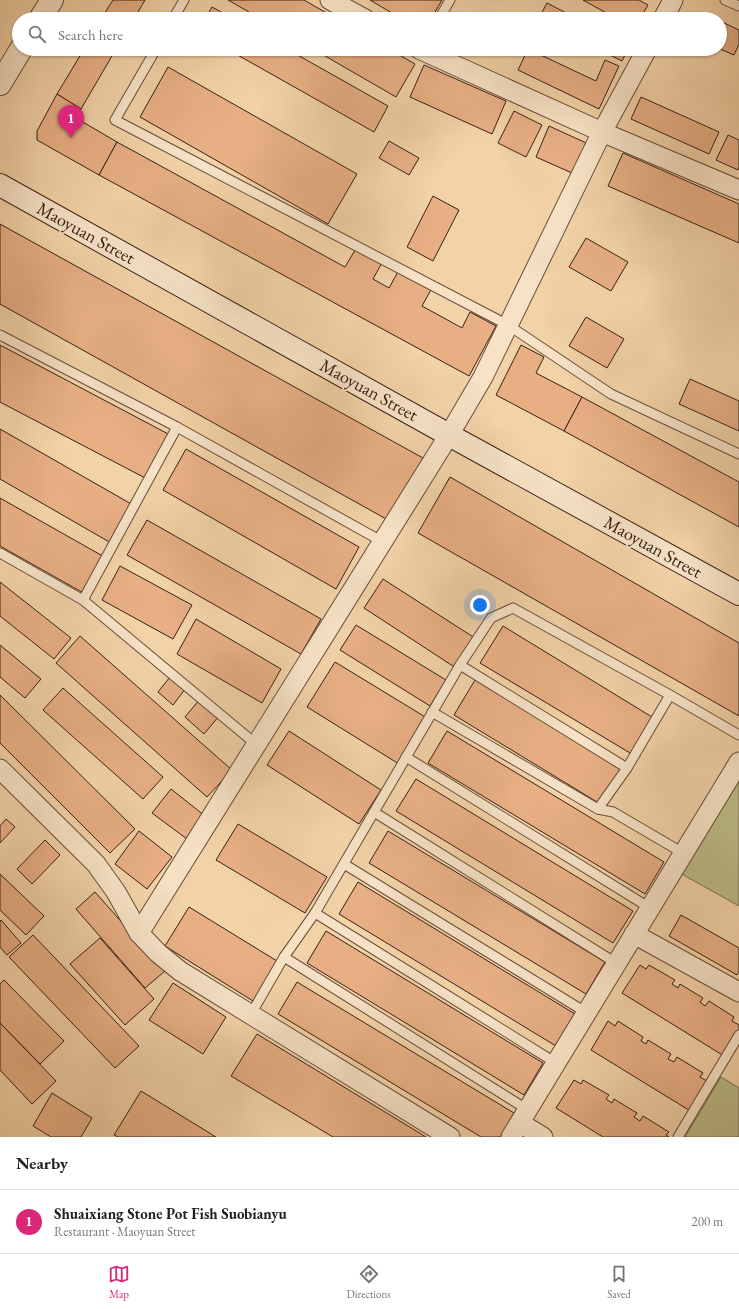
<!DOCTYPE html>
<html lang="en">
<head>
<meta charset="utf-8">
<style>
	body { margin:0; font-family:"EB Garamond",serif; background:#f6f6f6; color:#222 }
	.you { position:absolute; left:480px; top:605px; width:14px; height:14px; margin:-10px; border:3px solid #fff; border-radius:50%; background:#1a73e8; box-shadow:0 0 0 6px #1a73e833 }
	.badge { display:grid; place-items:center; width:26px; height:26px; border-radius:50%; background:#db2777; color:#fff; font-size:13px; font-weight:700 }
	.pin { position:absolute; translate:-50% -33px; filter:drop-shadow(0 1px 2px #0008) }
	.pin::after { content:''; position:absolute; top:21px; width:14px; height:12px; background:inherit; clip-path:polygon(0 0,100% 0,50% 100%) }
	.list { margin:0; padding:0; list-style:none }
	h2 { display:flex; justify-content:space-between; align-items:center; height:52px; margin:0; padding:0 16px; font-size:17px }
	h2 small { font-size:13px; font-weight:400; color:#767676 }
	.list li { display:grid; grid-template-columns:26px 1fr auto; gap:12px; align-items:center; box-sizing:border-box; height:64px; padding:0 16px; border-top:1px solid #e0e0e0 }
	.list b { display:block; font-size:15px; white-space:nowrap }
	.list p { margin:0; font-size:13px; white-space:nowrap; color:#767676 }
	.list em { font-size:13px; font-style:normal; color:#767676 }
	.icon { flex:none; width:22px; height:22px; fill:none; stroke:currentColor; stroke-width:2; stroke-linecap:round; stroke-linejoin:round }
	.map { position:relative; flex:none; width:739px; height:1137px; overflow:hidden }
	.search { position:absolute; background:#fff; box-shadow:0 1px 3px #0004; left:12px; right:12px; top:12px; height:44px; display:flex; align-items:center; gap:10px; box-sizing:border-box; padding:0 14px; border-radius:22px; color:#767676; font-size:15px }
	.sheet { height:116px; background:#fff }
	nav { display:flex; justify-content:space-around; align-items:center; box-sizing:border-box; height:56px; border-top:1px solid #e0e0e0; background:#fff; font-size:11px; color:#767676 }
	nav a { display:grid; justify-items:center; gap:2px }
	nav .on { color:#db2777 }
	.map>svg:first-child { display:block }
	.green { fill:#bcbb87; stroke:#7a6e4e }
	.building { fill:#e8af85; stroke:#392016 }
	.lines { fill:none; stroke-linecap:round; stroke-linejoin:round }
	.service-casing { stroke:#674c3a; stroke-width:11 }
	.minor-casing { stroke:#674c3a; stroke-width:21 }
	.tertiary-casing { stroke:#674c3a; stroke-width:24 }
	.secondary-casing { stroke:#392016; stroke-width:24 }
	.service { stroke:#f7e2c6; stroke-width:9 }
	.minor { stroke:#f7e2c6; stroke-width:19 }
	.tertiary { stroke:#f7e2c6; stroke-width:22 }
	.secondary { stroke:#f7e2c6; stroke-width:22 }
	.labels { text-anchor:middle; stroke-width:3.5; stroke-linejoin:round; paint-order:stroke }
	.street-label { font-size:18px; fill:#392016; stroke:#f7e2c6 }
</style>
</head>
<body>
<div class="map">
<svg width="739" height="1137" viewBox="0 0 739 1137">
	<rect width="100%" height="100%" fill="#f2d2a7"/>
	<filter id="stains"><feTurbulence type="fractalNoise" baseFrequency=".005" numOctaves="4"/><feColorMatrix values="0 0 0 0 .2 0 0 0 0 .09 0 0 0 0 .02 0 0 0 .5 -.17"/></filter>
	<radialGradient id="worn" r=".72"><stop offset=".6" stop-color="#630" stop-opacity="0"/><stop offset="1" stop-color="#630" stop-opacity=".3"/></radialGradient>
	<!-- green -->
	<g class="green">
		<polygon points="739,776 739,906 678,872"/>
		<polygon points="721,1077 739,1088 739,1137 685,1137"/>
	</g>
	<!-- building -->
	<g class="building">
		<polygon points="113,0 145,0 134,19 101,19"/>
		<polygon points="228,0 304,0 337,19 261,19"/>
		<polygon points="370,0 442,0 431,19 402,19"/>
		<polygon points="583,0 639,0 648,5 640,19 617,19"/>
		<polygon points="547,3 578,19 539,18"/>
		<polygon points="212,7 234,19 205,19"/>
		<polygon points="720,21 739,30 739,44 734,55 720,49"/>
		<polygon points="84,49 116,49 81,109 57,94"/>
		<polygon points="227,49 287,49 388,106 374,132"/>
		<polygon points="313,49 389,49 415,64 396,97"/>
		<polygon points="528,49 596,81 605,60 619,66 599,109 518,70"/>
		<polygon points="598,49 628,49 622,61"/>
		<polygon points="424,65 506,101 492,134 410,97"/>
		<polygon points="168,67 357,174 328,224 140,117"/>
		<polygon points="57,94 81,109 76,118 117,142 99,175 37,140 37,131"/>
		<polygon points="641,97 719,132 709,154 631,119"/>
		<polygon points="514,111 542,125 526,157 498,143"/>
		<polygon points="549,126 595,147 581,177 536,157"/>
		<polygon points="728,135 739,140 739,167 738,170 716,160"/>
		<polygon points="389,141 419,158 409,175 379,158"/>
		<polygon points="117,142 345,267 358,245 384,259 373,279 389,288 400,268 433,286 422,306 462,328 470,312 496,326 469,376 99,175"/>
		<polygon points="623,153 739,204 739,243 608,186"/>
		<polygon points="433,196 459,210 433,261 407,247"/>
		<polygon points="0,224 423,458 388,520 0,304"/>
		<polygon points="586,238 628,262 611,291 569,267"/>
		<polygon points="586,317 624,339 607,368 569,346"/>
		<polygon points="0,345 172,436 149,480 0,402"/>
		<polygon points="521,345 544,357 536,373 582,397 564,431 496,395"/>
		<polygon points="690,379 739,401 739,431 679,404"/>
		<polygon points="582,397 739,482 739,527 564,431"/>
		<polygon points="0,429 133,505 111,543 0,479"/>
		<polygon points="186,449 359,547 336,589 163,490"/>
		<polygon points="450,477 739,643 739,716 418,533"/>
		<polygon points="0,498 108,559 87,595 0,546"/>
		<polygon points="147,520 321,619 301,654 127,555"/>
		<polygon points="120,566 192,605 173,639 102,600"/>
		<polygon points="383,579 478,640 459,670 364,608"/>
		<polygon points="0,582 71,638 54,659 0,616"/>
		<polygon points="196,619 281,669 262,703 177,654"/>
		<polygon points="356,625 446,680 430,706 340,650"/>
		<polygon points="503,626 657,720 635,756 480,663"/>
		<polygon points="80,636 232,770 207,797 56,663"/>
		<polygon points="0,645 41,679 25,698 0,677"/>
		<polygon points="335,662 427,718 399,764 307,707"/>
		<polygon points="174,672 189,684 173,705 158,692"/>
		<polygon points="475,680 623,770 602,805 454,715"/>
		<polygon points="63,688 163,777 143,799 43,710"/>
		<polygon points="0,695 135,829 110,853 0,743"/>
		<polygon points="200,699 219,716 204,734 185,717"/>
		<polygon points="289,731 381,790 359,824 267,765"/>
		<polygon points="447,731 664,862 645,894 428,763"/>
		<polygon points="416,779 633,911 613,943 396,811"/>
		<polygon points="171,789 205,816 187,839 152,813"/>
		<polygon points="6,819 15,827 0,843 0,826"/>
		<polygon points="238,824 327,877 305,913 216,860"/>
		<polygon points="139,831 172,857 147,889 115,864"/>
		<polygon points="388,831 605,962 586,994 369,863"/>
		<polygon points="45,840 60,855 32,884 17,869"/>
		<polygon points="0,874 44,916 26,935 0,910"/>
		<polygon points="358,882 575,1014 556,1046 339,914"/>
		<polygon points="95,892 165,971 145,988 76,909"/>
		<polygon points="189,907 277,961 253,1001 165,946"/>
		<polygon points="681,915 739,948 739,972 737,975 669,936"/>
		<polygon points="1,920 21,943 7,955 0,947 0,921"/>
		<polygon points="326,931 543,1063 524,1095 307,963"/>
		<polygon points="33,935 139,1046 115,1068 9,957"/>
		<polygon points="100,938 154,999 125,1025 70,964"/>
		<polygon points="640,965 646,969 649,965 675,980 672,984 678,988 680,984 703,998 700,1002 705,1006 709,1001 734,1017 732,1021 739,1025 739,1031 724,1056 622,993"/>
		<polygon points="4,980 64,1041 40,1064 0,1023 0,984"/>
		<polygon points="297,982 514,1113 500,1137 481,1137 278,1014"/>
		<polygon points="173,983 226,1017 203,1054 149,1020"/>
		<polygon points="608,1021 615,1026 618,1021 643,1037 641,1041 646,1044 648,1040 671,1054 668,1059 674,1062 677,1057 703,1073 700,1077 710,1083 692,1112 591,1050"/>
		<polygon points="0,1023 56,1081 32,1104 0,1070"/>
		<polygon points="257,1034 426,1137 333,1137 231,1076"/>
		<polygon points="574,1080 581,1084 583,1080 609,1095 606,1099 612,1103 614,1099 637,1113 634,1117 640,1121 643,1116 669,1132 666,1135 669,1137 603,1137 556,1108"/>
		<polygon points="141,1091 216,1137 118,1137 114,1135"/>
		<polygon points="52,1093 92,1118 81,1137 51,1137 33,1126"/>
	</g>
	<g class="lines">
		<!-- service casing -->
		<g class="service-casing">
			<g id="service">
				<polyline points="725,0 739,6"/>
				<polyline points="173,19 184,0"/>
				<polyline points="439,19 450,0"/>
				<polyline points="156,49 115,120 508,325 611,394 739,454"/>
				<polyline points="0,335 177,427 383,542"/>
				<polyline points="177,427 83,600 257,745"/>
				<polyline points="0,553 83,600"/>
				<polyline points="460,665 627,768"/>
				<polyline points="670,695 627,768 598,809 613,812 683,853"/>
				<polyline points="432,712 598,809"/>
				<polyline points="406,757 650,908"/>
				<polyline points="374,812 616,963"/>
				<polyline points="344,864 587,1013"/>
				<polyline points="315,913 556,1063"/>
				<polyline points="284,957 528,1110"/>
				<polyline points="251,1014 284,957 315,913 460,665 491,618 513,608 670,695 739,735"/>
				<polyline points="678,1137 739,1035"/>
			</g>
		</g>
		<!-- minor casing -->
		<g class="minor-casing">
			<g id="minor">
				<polyline points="330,0 365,19"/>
				<polyline points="663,19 673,0"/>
				<polyline points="419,49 602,132 647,49"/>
				<polyline points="0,769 96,864 116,892 139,933 158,953 180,971 450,1137"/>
				<polyline points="139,933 449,435 483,377 602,132 739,190"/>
				<polyline points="634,934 739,992"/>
				<polyline points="520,1123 543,1137"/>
				<polyline points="511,1137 739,762"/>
			</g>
		</g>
		<!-- tertiary casing -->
		<g class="tertiary-casing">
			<g id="tertiary">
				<polyline points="40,19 52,0"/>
				<polyline points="0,84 21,49"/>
			</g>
		</g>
		<!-- secondary casing -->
		<g class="secondary-casing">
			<polyline id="secondary" points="0,185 449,435 739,594"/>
		</g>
		<!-- service -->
		<use href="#service" class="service"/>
		<!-- minor -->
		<use href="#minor" class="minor"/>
		<!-- tertiary -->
		<use href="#tertiary" class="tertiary"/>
		<!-- secondary -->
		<use href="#secondary" class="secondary"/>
	</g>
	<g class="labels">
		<!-- street labels -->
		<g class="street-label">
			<text transform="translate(86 233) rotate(29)" y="6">Maoyuan Street</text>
			<text transform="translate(369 390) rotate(29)" y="6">Maoyuan Street</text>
			<text transform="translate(653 547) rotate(29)" y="6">Maoyuan Street</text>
		</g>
	</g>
	<rect width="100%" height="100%" filter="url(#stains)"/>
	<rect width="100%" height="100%" fill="url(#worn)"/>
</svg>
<div class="you"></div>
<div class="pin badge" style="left:71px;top:138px">1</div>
<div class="search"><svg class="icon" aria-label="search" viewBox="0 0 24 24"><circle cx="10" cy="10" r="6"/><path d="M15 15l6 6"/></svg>Search here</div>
</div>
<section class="sheet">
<h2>Nearby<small></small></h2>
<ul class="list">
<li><span class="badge">1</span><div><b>Shuaixiang Stone Pot Fish Suobianyu</b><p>Restaurant · Maoyuan Street</p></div><em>200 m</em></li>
</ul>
</section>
<nav>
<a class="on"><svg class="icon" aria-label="map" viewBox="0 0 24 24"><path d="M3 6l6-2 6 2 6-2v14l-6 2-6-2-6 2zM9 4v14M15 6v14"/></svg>Map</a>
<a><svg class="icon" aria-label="directions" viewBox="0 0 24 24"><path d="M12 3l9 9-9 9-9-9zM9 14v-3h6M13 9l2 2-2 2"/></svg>Directions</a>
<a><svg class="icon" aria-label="saved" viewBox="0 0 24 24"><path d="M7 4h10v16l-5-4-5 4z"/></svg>Saved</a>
</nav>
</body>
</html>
